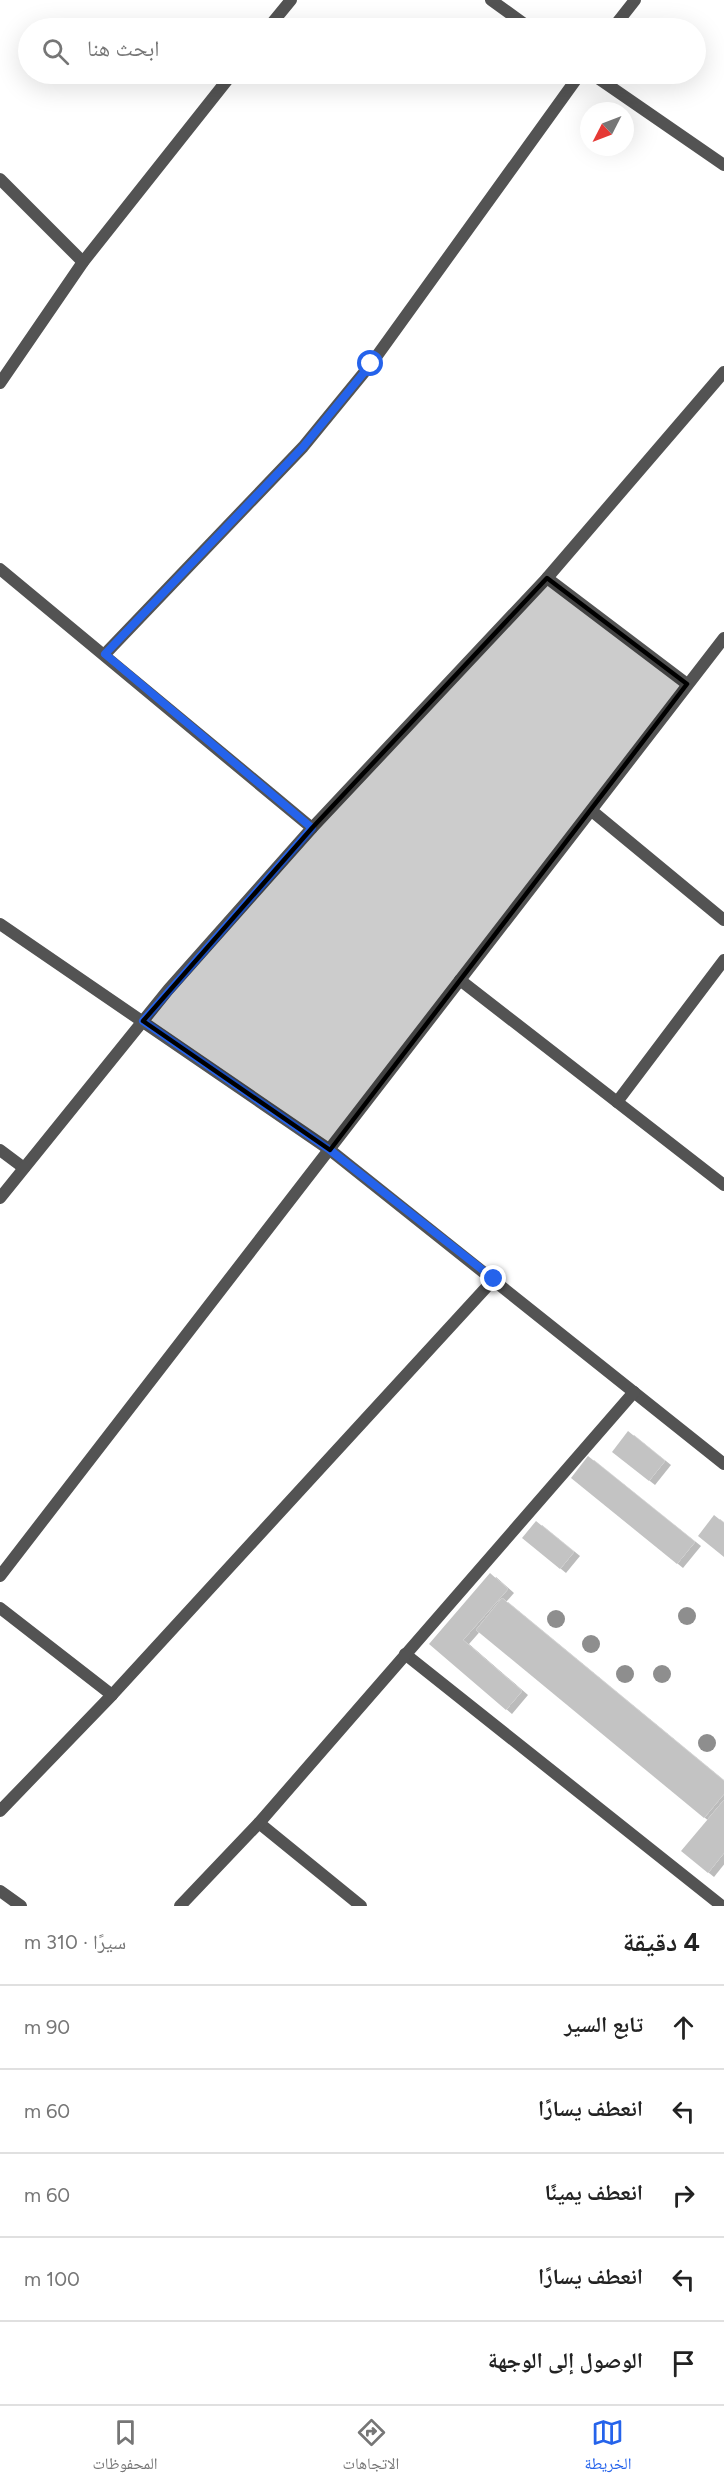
<!DOCTYPE html>
<html lang="ar">
<head>
<meta charset="utf-8">
<style>
	body { margin:0; font-family:Figtree,"Noto Naskh Arabic",sans-serif; background:#f6f6f6; color:#222; direction:rtl }
	.compass { position:absolute; left:580px; top:102px; width:54px; height:54px; border-radius:50%; background:#fff; box-shadow:0 6px 24px #0002; rotate:228deg }
	.stop { position:absolute; width:18px; height:18px; margin:-14px; border:4px solid #2563eb; border-radius:50%; background:#fff }
	.stop.end { background:#2563eb; border-color:#fff; box-shadow:0 2px 6px #0008 }
	.list { margin:0; padding:0; list-style:none }
	h2 { display:flex; justify-content:space-between; align-items:center; height:78px; margin:0; padding:0 24px; font-size:26px }
	h2 small { font-size:20px; font-weight:400; color:#767676 }
	.list li { display:grid; grid-template-columns:39px 1fr auto; gap:18px; align-items:center; box-sizing:border-box; height:84px; padding:0 24px; border-top:2px solid #e0e0e0 }
	.list b { display:block; font-size:22px; white-space:nowrap }
	.list em { font-size:20px; font-style:normal; color:#767676 }
	.icon { flex:none; width:33px; height:33px; fill:none; stroke:currentColor; stroke-width:2; stroke-linecap:round; stroke-linejoin:round }
	.map { position:relative; flex:none; width:724px; height:1906px; overflow:hidden; direction:ltr }
	.search { position:absolute; background:#fff; box-shadow:0 6px 24px #0002; left:18px; right:18px; top:18px; height:66px; display:flex; align-items:center; gap:15px; box-sizing:border-box; padding:0 21px; border-radius:33px; color:#767676; font-size:22px }
	.sheet { height:498px; background:#fff }
	nav { display:flex; justify-content:space-around; align-items:center; box-sizing:border-box; height:84px; border-top:2px solid #e0e0e0; background:#fff; font-size:16px; color:#767676 }
	nav a { display:grid; justify-items:center; gap:3px }
	nav .on { color:#2563eb }
	.map>svg:first-child { display:block }
	.building { fill:#c3c3c3; filter:url(#shadow) }
	.lines { fill:none; stroke-linecap:round; stroke-linejoin:round }
	.street { stroke:#535353; stroke-width:12 }
	.tree { fill:#8e8e8e }
	.route { stroke:#2563eb; stroke-width:8 }
	.marked { fill:#000; fill-opacity:0.2; stroke:#000; stroke-width:4.5; stroke-linejoin:round }
</style>
</head>
<body>
<div class="map">
<svg width="724" height="1906" viewBox="0 0 724 1906">
	<defs>
		<filter id="shadow"><feDropShadow dx="6" dy="4" stdDeviation="0" flood-color="#0004"/></filter>
	</defs>
	<rect width="100%" height="100%" fill="#fff"/>
	<!-- building -->
	<g class="building">
		<polygon points="628,1431 665,1461 649,1481 612,1452"/>
		<polygon points="588,1456 695,1542 677,1564 571,1478"/>
		<polygon points="714,1515 724,1523 724,1557 698,1536"/>
		<polygon points="536,1521 574,1552 560,1569 522,1538"/>
		<polygon points="490,1573 508,1589 463,1640 522,1691 506,1710 429,1644"/>
		<polygon points="502,1598 724,1781 724,1794 704,1818 476,1630"/>
		<polygon points="724,1800 724,1853 708,1873 681,1851"/>
	</g>
	<g class="lines">
		<!-- street -->
		<g class="street">
			<polyline points="491,0 530,28"/>
			<polyline points="268,28 291,0"/>
			<polyline points="613,28 635,0"/>
			<polyline points="592,74 724,165"/>
			<polyline points="0,179 83,262"/>
			<polyline points="0,383 83,262 232,74"/>
			<polyline points="0,569 312,828"/>
			<polyline points="547,578 687,684"/>
			<polyline points="105,654 303,447 371,364 580,74"/>
			<polyline points="592,811 724,920"/>
			<polyline points="0,924 330,1150 724,1464"/>
			<polyline points="460,980 724,1185"/>
			<polyline points="617,1102 724,960"/>
			<polyline points="0,1150 24,1168"/>
			<polyline points="0,1198 168,990 312,828 547,578 724,372"/>
			<polyline points="0,1576 724,638"/>
			<polyline points="0,1608 112,1695"/>
			<polyline points="405,1654 722,1906"/>
			<polyline points="0,1811 112,1695 494,1279"/>
			<polyline points="259,1823 361,1906"/>
			<polyline points="0,1891 21,1906"/>
			<polyline points="180,1906 259,1823 634,1392"/>
		</g>
	</g>
	<!-- trees -->
	<g class="tree">
		<circle cx="687" cy="1616" r="9"/>
		<circle cx="556" cy="1619" r="9"/>
		<circle cx="591" cy="1644" r="9"/>
		<circle cx="625" cy="1674" r="9"/>
		<circle cx="662" cy="1674" r="9"/>
		<circle cx="707" cy="1743" r="9"/>
	</g>
	<g class="lines">
		<!-- route -->
		<polyline class="route" points="371,364 303,447 105,654 312,828 143,1021 330,1150 494,1279"/>
	</g>
	<!-- marked area -->
	<path class="marked" d="M547,578L687,684L330,1150L143,1021L312,828Z"/>
</svg>
<svg class="compass" viewBox="-18 -18 36 36"><path d="M0-13l5 13h-10z" fill="#e53935"/><path d="M0 13l5-13h-10z" fill="#767676"/></svg>
<div class="stop" style="left:371px;top:364px"></div>
<div class="stop end" style="left:494px;top:1279px"></div>
<div class="search"><svg class="icon" aria-label="search" viewBox="0 0 24 24"><circle cx="10" cy="10" r="6"/><path d="M15 15l6 6"/></svg>ابحث هنا</div>
</div>
<section class="sheet">
<h2>4 دقيقة<small>سيرًا · 310 m</small></h2>
<ul class="list">
<li><svg class="icon" aria-label="ahead" viewBox="0 0 24 24"><path d="M12 20V5M6 11l6-6 6 6"/></svg><div><b>تابع السير</b></div><em>90 m</em></li>
<li><svg class="icon" aria-label="left" viewBox="0 0 24 24"><path d="M17 20v-9H6M10 6l-5 5 5 5"/></svg><div><b>انعطف يسارًا</b></div><em>60 m</em></li>
<li><svg class="icon" aria-label="right" viewBox="0 0 24 24"><path d="M7 20v-9h11M14 6l5 5-5 5"/></svg><div><b>انعطف يمينًا</b></div><em>60 m</em></li>
<li><svg class="icon" aria-label="left" viewBox="0 0 24 24"><path d="M17 20v-9H6M10 6l-5 5 5 5"/></svg><div><b>انعطف يسارًا</b></div><em>100 m</em></li>
<li><svg class="icon" aria-label="arrive" viewBox="0 0 24 24"><path d="M6 21V4h12l-3 4 3 4H6"/></svg><div><b>الوصول إلى الوجهة</b></div></li>
</ul>
</section>
<nav>
<a class="on"><svg class="icon" aria-label="map" viewBox="0 0 24 24"><path d="M3 6l6-2 6 2 6-2v14l-6 2-6-2-6 2zM9 4v14M15 6v14"/></svg>الخريطة</a>
<a><svg class="icon" aria-label="directions" viewBox="0 0 24 24"><path d="M12 3l9 9-9 9-9-9zM9 14v-3h6M13 9l2 2-2 2"/></svg>الاتجاهات</a>
<a><svg class="icon" aria-label="saved" viewBox="0 0 24 24"><path d="M7 4h10v16l-5-4-5 4z"/></svg>المحفوظات</a>
</nav>
</body>
</html>
